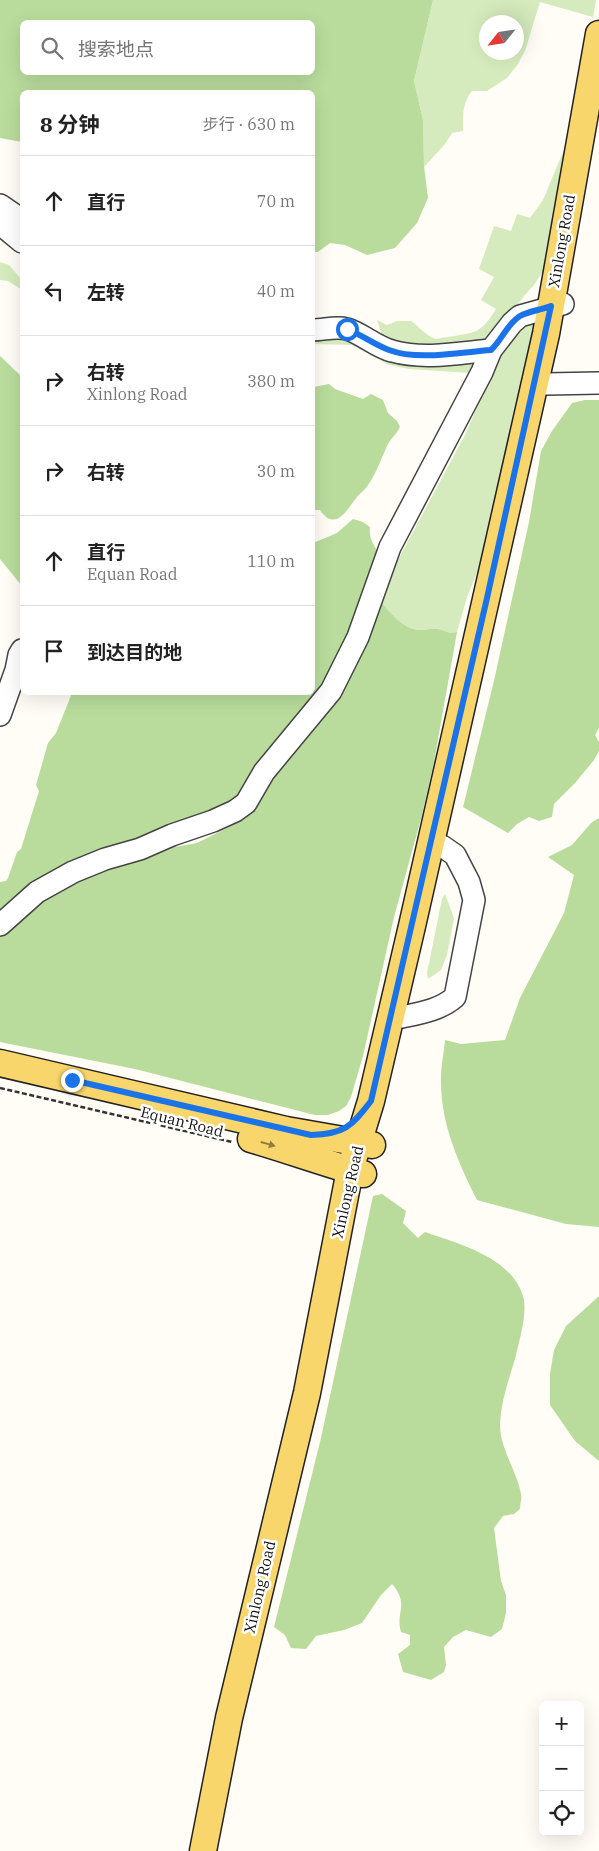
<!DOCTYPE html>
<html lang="zh">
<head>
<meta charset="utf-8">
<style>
	body { margin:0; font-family:"IBM Plex Serif","Noto Sans SC",serif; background:#f2f2f2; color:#222 }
	.controls { position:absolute; right:15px; bottom:15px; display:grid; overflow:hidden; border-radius:8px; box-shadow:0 5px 20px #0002 }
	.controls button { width:45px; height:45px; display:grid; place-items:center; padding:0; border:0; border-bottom:1px solid #e0e0e0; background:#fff; color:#222; font:25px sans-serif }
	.compass { position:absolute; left:479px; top:15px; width:45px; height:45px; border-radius:50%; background:#fff; box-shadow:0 5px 20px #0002; rotate:240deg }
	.stop { position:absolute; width:15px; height:15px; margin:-11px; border:4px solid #1a73e8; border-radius:50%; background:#fff }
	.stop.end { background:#1a73e8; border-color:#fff; box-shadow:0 1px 5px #0008 }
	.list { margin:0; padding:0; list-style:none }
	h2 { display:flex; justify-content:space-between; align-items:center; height:65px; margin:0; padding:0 20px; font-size:21px }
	h2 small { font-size:16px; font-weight:400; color:#767676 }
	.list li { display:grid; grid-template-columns:32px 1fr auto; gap:15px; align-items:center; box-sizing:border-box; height:90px; padding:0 20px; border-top:1px solid #e0e0e0 }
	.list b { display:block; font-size:19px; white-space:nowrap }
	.list p { margin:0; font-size:16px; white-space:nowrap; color:#767676 }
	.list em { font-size:16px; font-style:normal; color:#767676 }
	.icon { flex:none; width:28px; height:28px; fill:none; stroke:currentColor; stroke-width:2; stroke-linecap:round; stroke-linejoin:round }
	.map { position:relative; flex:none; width:599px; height:1851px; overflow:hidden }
	.search { position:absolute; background:#fff; box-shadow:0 5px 20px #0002; left:20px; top:20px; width:295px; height:55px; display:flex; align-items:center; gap:12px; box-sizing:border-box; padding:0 18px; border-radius:8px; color:#767676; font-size:19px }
	.panel { position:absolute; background:#fff; box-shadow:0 5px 20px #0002; left:20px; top:90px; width:295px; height:605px; border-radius:8px }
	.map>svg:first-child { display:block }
	.green { fill:#d5ebbd; fill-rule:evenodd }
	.forest { fill:#b9dc9c; fill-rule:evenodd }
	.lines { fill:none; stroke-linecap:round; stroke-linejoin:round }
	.minor-casing { stroke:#444; stroke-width:24 }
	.major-casing { stroke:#222; stroke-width:29 }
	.path { stroke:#333; stroke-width:2.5; stroke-dasharray:5 2.5; stroke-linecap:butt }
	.minor { stroke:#fff; stroke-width:21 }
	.major { stroke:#f9d66b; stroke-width:26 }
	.oneway { fill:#917d42 }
	.route { stroke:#1a73e8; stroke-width:6 }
	.labels { text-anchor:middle; stroke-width:5; stroke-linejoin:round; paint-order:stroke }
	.street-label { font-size:15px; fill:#111; stroke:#fff }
</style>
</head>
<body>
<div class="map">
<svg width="599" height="1851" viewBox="0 0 599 1851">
	<rect width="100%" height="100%" fill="#fffdf5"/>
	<!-- green -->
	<g class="green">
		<path d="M433,0H596L593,17L540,2L525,51L518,64L507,78L487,91H472C462,103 463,116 463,131L452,133L445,144L424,167L423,120L414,81ZM486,22H516V52H486Z"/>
		<path d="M568,140L545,268L534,285L524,296L505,322L483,342L449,348L384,342L377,320L387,325L397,321H411C418,326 425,334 433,338C438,340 443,337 448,337C475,332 480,335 496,309L481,300L494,277L479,269L494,226L511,231L517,214L530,218L543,200Z"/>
		<polygon points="0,262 9,265 21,279 22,290 8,281 0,280"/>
		<path d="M532,323L535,327L488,546L467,597L457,632C447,634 447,631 438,629C432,628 425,630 418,630C399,627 391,611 378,600L390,568L399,558L465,435L484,391L493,365L514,329Z"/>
		<polygon points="320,334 480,357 470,373 409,369 389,365 352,345 313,344 313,336"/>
		<polygon points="445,894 454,918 447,955 441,970 428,979 427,973 442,899"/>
	</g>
	<!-- forest -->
	<g class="forest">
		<path d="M0,0H433L414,81L423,120L424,166L428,198L417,223L395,248L367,255L345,245L330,243L318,252H313L312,92H22V142L0,138ZM22,22H312V72H22Z"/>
		<polygon points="0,356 22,377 22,586 0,559"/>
		<path d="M329,384L335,389L363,399L371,394L383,400L388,413L397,421L400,427C397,434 390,439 387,446C381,459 376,474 368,485C365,490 360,493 357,497C347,509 336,533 320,510H312L313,387Z"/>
		<polygon points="585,400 599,400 599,728 595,735 599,742 599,751 594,760 575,783 554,804 552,817 539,821 529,817 517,824 508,833 463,807 493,685 529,522 541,451 552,431 572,403"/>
		<path d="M353,519L363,522L370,527C368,542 377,545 379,559L337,667L228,808L0,914V882L6,881L8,878L17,852L21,849L39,791L36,785L48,743L56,733L72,693L312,692L313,543L337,533Z"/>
		<path d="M378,600C391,611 399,627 418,630C425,630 432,628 438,629C447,631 447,634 457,632L434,762L422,815L394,917L363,1056L351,1097L346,1106L339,1111L328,1115H315L135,1069L0,1042V937L38,902L72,880L158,850L197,843L231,826L242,817Z"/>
		<path d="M599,818V1227L566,1224L477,1200C458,1162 440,1122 441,1078C441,1066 444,1052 445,1040L461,1044L505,1040L520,998L564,913L574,875L548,857L572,845L591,823Z"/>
		<path d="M382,1194L406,1211L403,1223L418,1238L425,1232C459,1244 511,1257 523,1296C528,1312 519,1342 515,1359C508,1382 501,1401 500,1425C500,1449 517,1471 521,1494C522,1498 520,1504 520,1509L514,1514L503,1516L494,1528L501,1581L506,1595V1613L502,1629L491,1637L466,1630L453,1637L444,1647L446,1665L444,1672L431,1680L403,1672L398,1654L410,1645V1635L401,1632C395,1611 410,1605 392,1584L381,1595L362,1623L344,1630L316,1636L306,1649L291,1648L285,1635L274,1627L321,1438L373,1196Z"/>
		<polygon points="599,1296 599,1461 575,1441 550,1405 550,1374 554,1350 566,1326"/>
	</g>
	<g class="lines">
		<!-- minor casing -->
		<g class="minor-casing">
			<g id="minor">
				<polyline points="0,205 22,220"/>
				<polyline points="0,224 22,242"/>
				<path d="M312,330C324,330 336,326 347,329C363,334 376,347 392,351C424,360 459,353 491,350L512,323L520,316L563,304"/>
				<polyline points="546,384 599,383"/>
				<polyline points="0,715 16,670 19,655 22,650"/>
				<polyline points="0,925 37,892 73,872 105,859 140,849 172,835 213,821 235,811 246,803 264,772 331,691 358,637 390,547 482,372 491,350"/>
				<path d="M402,1017C421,1013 440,1010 455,997L474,900L469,882L455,855L442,846"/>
			</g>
		</g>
		<!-- major casing -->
		<g class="major-casing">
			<g id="major">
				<polyline points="0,1063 286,1130 372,1145"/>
				<path d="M251,1139C288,1150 325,1163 363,1174"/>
				<polyline points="203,1851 229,1718 307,1393 350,1170 371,1101 412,926 546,334 599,34"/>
			</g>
		</g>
		<!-- path -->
		<polyline class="path" points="0,1088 232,1142"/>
		<!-- minor -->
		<use href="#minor" class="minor"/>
		<!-- major -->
		<use href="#major" class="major"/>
	</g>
	<!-- one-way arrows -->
	<defs><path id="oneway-solid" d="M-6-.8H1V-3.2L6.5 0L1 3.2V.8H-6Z" transform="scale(1.25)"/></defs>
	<use class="oneway" href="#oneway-solid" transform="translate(268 1144) rotate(16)"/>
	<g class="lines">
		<!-- route -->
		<path class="route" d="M72,1080L311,1135C344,1134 351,1127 371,1101L487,598L551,306C541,310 529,311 520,316C507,324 502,340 491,350C461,352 418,361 389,350C375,345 362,335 347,329"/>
	</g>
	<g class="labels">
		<!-- street labels -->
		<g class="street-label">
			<text transform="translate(562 241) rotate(-80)" y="5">Xinlong Road</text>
			<text transform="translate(182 1122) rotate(14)" y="5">Equan Road</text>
			<text transform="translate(348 1192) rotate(-77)" y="5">Xinlong Road</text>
			<text transform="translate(260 1587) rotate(-77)" y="5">Xinlong Road</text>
		</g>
	</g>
</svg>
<div class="controls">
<button>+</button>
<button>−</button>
<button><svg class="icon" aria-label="locate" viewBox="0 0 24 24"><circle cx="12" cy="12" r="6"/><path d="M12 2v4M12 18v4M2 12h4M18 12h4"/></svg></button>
</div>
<svg class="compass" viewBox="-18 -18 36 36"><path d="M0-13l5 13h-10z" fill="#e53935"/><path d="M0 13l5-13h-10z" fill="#767676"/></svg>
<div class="stop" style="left:347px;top:329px"></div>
<div class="stop end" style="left:72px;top:1080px"></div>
<div class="search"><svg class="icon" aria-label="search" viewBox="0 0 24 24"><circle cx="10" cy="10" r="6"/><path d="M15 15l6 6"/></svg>搜索地点</div>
<section class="panel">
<h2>8 分钟<small>步行 · 630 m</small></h2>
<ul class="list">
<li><svg class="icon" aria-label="ahead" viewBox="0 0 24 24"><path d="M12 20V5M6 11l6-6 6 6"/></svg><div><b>直行</b></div><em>70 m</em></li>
<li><svg class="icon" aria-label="left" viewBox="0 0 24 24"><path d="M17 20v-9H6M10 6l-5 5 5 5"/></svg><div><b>左转</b></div><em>40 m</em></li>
<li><svg class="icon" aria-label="right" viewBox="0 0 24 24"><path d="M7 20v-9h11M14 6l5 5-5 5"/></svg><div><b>右转</b><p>Xinlong Road</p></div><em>380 m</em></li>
<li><svg class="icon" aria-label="right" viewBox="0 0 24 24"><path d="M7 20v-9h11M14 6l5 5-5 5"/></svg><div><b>右转</b></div><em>30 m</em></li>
<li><svg class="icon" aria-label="ahead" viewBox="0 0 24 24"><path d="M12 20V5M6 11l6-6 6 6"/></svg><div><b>直行</b><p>Equan Road</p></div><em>110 m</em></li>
<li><svg class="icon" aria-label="arrive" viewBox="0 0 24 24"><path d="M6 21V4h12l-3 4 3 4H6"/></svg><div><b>到达目的地</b></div></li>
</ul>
</section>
</div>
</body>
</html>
